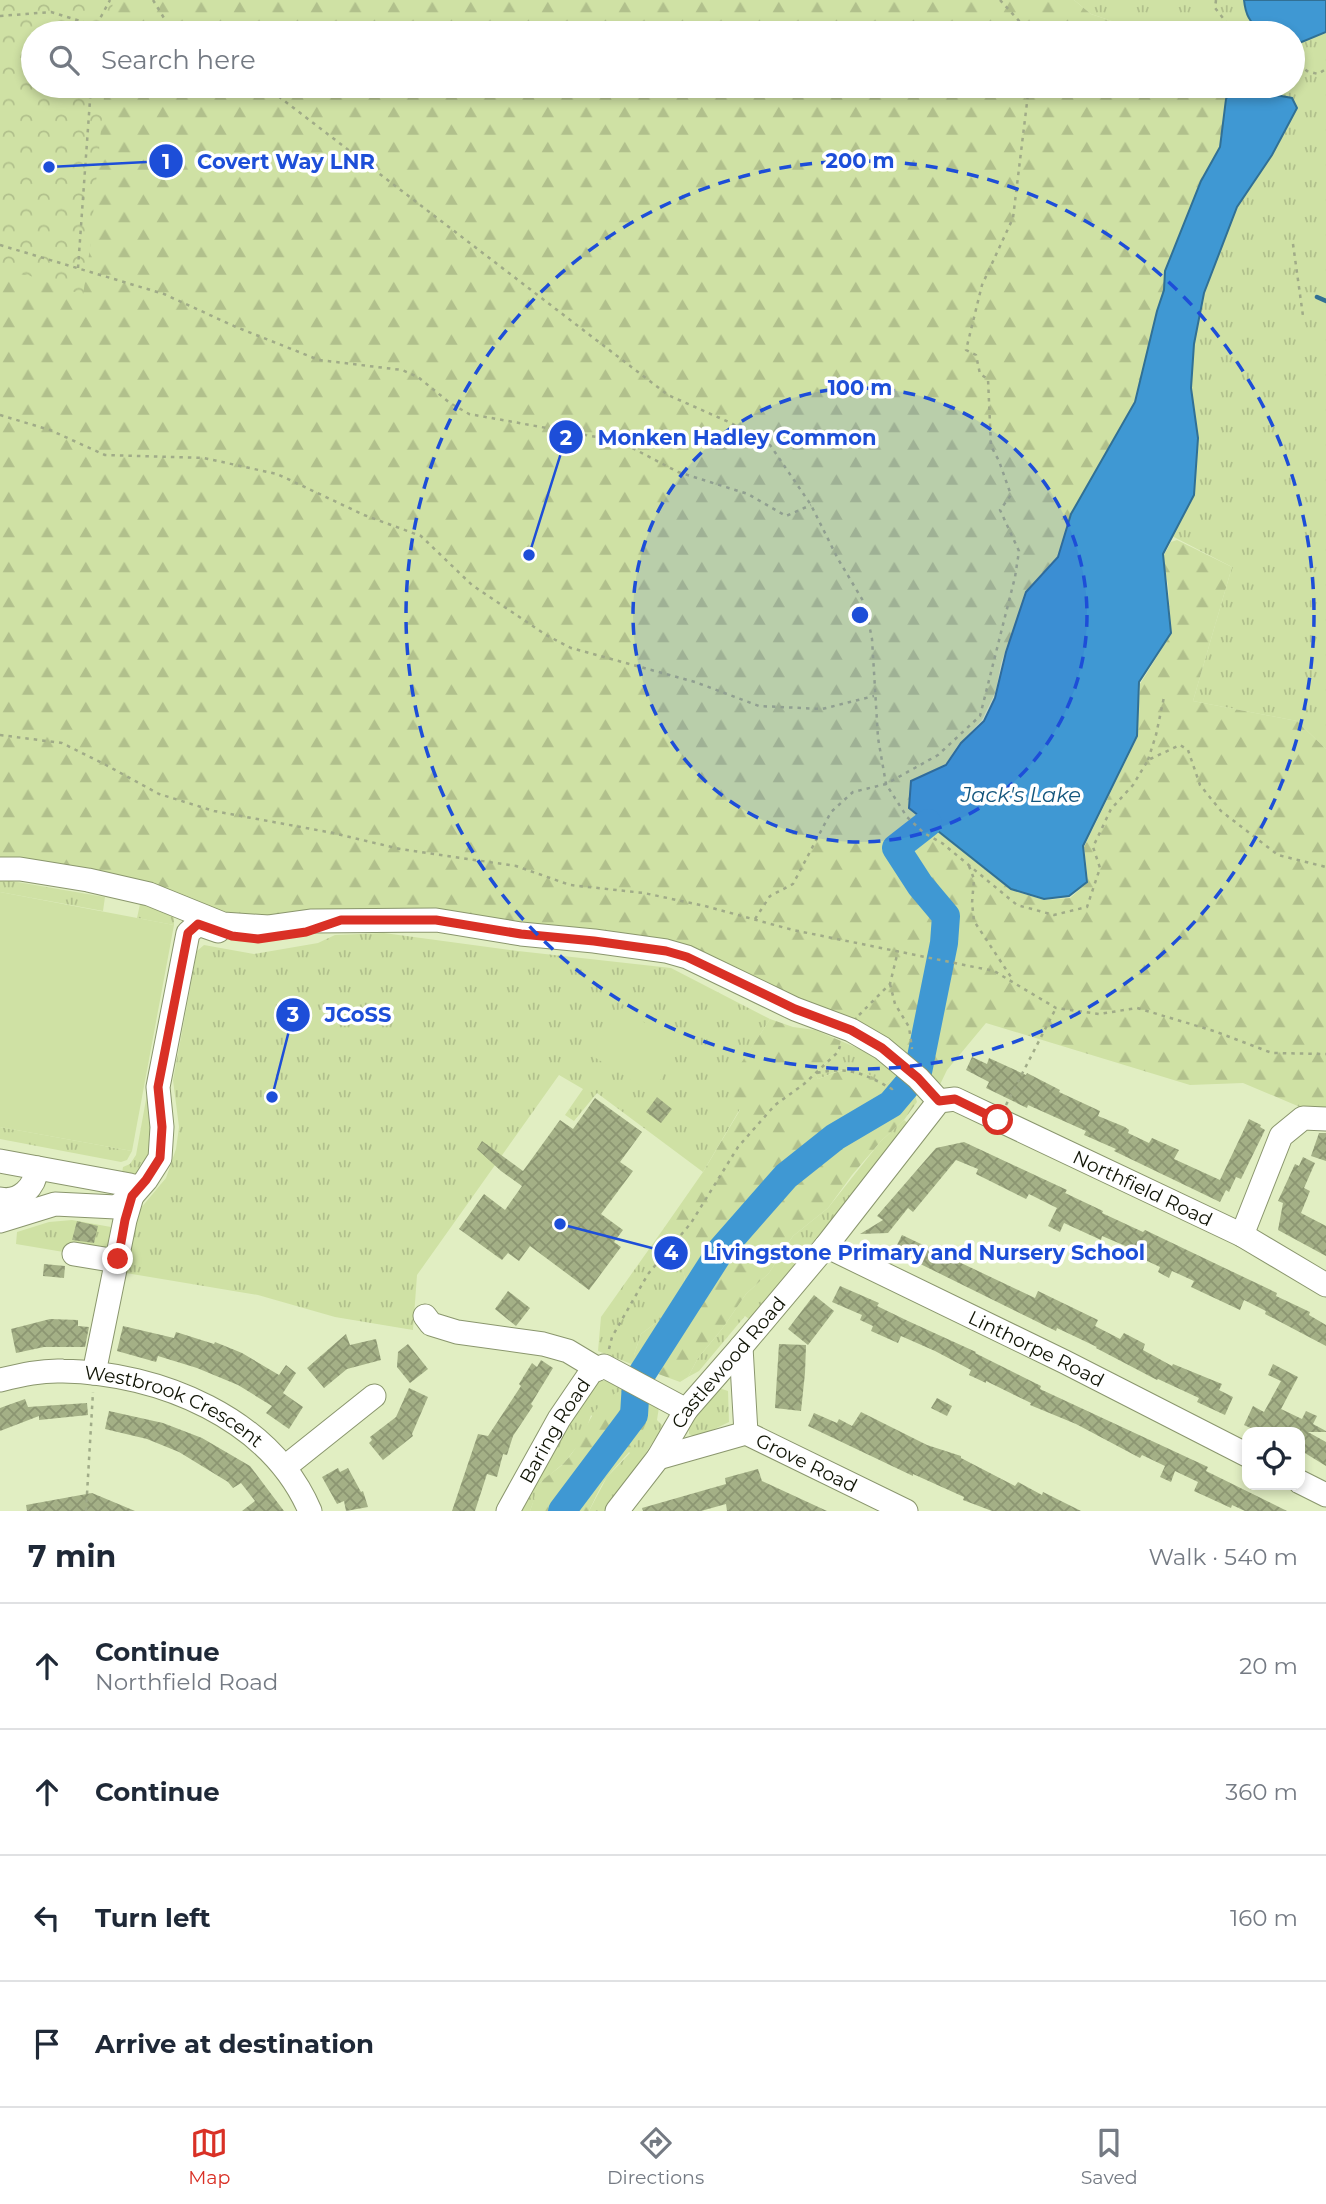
<!DOCTYPE html>
<html lang="en">
<head>
<meta charset="utf-8">
<style>
	body { margin:0; font-family:Montserrat,sans-serif; background:#f2f2f3; color:#1f2937 }
	.controls { position:absolute; right:21px; bottom:21px; display:grid; overflow:hidden; border-radius:14px; box-shadow:0 4px 10px #0003 }
	.controls button { width:63px; height:63px; display:grid; place-items:center; padding:0; border:0; border-bottom:2px solid #e0e1e3; background:#fff; color:#1f2937; font:35px sans-serif }
	.stop { position:absolute; width:21px; height:21px; margin:-16px; border:5px solid #d93025; border-radius:50%; background:#fff }
	.stop.end { background:#d93025; border-color:#fff; box-shadow:0 2px 7px #0008 }
	.list { margin:0; padding:0; list-style:none }
	h2 { display:flex; justify-content:space-between; align-items:center; height:91px; margin:0; padding:0 28px; font-size:30px }
	h2 small { font-size:23px; font-weight:400; color:#747a83 }
	.list li { display:grid; grid-template-columns:46px 1fr auto; gap:21px; align-items:center; box-sizing:border-box; height:126px; padding:0 28px; border-top:2px solid #e0e1e3 }
	.list b { display:block; font-size:26px; white-space:nowrap }
	.list p { margin:0; font-size:23px; white-space:nowrap; color:#747a83 }
	.list em { font-size:23px; font-style:normal; color:#747a83 }
	.icon { flex:none; width:38px; height:38px; fill:none; stroke:currentColor; stroke-width:2; stroke-linecap:round; stroke-linejoin:round }
	.map { position:relative; flex:none; width:1326px; height:1511px; overflow:hidden }
	.search { position:absolute; background:#fff; box-shadow:0 4px 10px #0003; left:21px; right:21px; top:21px; height:77px; display:flex; align-items:center; gap:18px; box-sizing:border-box; padding:0 24px; border-radius:38px; color:#747a83; font-size:26px }
	.sheet { height:595px; background:#fff }
	nav { display:flex; justify-content:space-around; align-items:center; box-sizing:border-box; height:98px; border-top:2px solid #e0e1e3; background:#fff; font-size:19px; color:#747a83 }
	nav a { display:grid; justify-items:center; gap:4px }
	nav .on { color:#d93025 }
	.map>svg:first-child { display:block }
	.grass { fill:url(#grass-tufts) }
	.forest { fill:url(#forest-firs) }
	.park { fill:url(#park-crowns) }
	.pitch { fill:#cfe1a4 }
	.water { fill:#3f98d3; stroke:#317095; stroke-width:2 }
	.lines { fill:none; stroke-linecap:round; stroke-linejoin:round }
	.stream { stroke:#317095; stroke-width:4.5 }
	.river { stroke:#3f98d3; stroke-width:28 }
	.building { fill:url(#building-cross-hatch) }
	.minor-casing { stroke:#8a966d; stroke-width:25 }
	.path { stroke:#a0ab88; stroke-width:2.5; stroke-dasharray:3.5 5; stroke-linecap:butt }
	.minor { stroke:#fff; stroke-width:23 }
	.route { stroke:#d93025; stroke-width:9 }
	.ring { fill:none; stroke:#1d4ed8; stroke-width:3.5; stroke-dasharray:12 9 }
	.labels { text-anchor:middle; stroke-width:7; stroke-linejoin:round; paint-order:stroke }
	.street-label { font-size:19px; fill:#101405; stroke:#fff }
	.water-label { font-size:21px; font-style:italic; fill:#14567d; stroke:#fff }
	.centre { fill:#1d4ed8; stroke:#fff; stroke-width:3.5 }
	.ring-label { font-size:21px; text-anchor:middle; font-weight:bold; fill:#1d4ed8; stroke:#fff; stroke-width:7; stroke-linejoin:round; paint-order:stroke }
	.leader { fill:none; stroke:#1d4ed8; stroke-width:2.5 }
	.callout-dot { fill:#1d4ed8; stroke:#fff; stroke-width:2.5 }
	.mark-label { font-size:21px; text-anchor:middle; font-weight:bold; fill:#fff }
	.callout-label { font-size:21px; text-anchor:middle; font-weight:bold; fill:#1d4ed8; stroke:#fff; stroke-width:7; stroke-linejoin:round; paint-order:stroke }
</style>
</head>
<body>
<div class="map">
<svg width="1326" height="1511" viewBox="0 0 1326 1511">
	<defs>
		<pattern id="grass-tufts" width="24" height="20" patternUnits="userSpaceOnUse" patternTransform="scale(1.75)"><rect width="24" height="20" fill="#cfe1a4"/><path d="M3 7l-1-3M5 7V3M7 7l1-3M15 17l-1-3M17 17v-4M19 17l1-3" fill="none" stroke="#b1c08c"/></pattern>
		<pattern id="forest-firs" width="22" height="20" patternUnits="userSpaceOnUse" patternTransform="scale(1.75)"><rect width="22" height="20" fill="#cfe1a4"/><path d="M5 1l3.5 6h-7zM16 11l3.5 6h-7z" fill="#b1c08c"/></pattern>
		<pattern id="park-crowns" width="20" height="18" patternUnits="userSpaceOnUse" patternTransform="scale(1.75)"><rect width="20" height="18" fill="#cfe1a4"/><path d="M2 6a3 3 0 1 1 6 0M12 15a3 3 0 1 1 6 0" fill="none" stroke="#b1c08c"/></pattern>
		<pattern id="building-cross-hatch" width="8" height="8" patternUnits="userSpaceOnUse" patternTransform="scale(1.75)"><rect width="8" height="8" fill="#a4b086"/><path d="M0 0l8 8M0 8l8-8" fill="none" stroke="#8c9672"/></pattern>
	</defs>
	<rect width="100%" height="100%" fill="#e1eec2"/>
	<!-- grass -->
	<g class="grass">
		<polygon points="1074,0 1326,0 1326,749 1297,721 1193,701 1232,567 1172,536 1153,513 1083,493 1157,311 1201,181 1220,147 1226,99 1234,86 1293,86 1293,33 1147,33 1091,14"/>
		<polygon points="0,879 105,897 103,911 0,892"/>
		<polygon points="140,904 171,914 174,918 174,925 137,918"/>
		<polygon points="384,933 518,951 671,968 770,1019 727,1086 740,1109 703,1172 597,1093 574,1121 565,1115 583,1089 559,1075 417,1275 413,1330 335,1317 258,1295 126,1273 135,1215 166,1178 176,1149 179,1127 173,1080 197,951 204,945 254,954 318,943 335,935"/>
		<path d="M841,1041L876,1056L897,1076L885,1084C856,1066 850,1065 818,1079L815,1073L838,1052Z"/>
		<polygon points="153,1090 157,1130 141,1178 121,1179 123,1167 130,1164 136,1155 147,1094"/>
		<polygon points="904,1120 910,1125 749,1319 745,1316 699,1371 688,1377 698,1358 722,1329 746,1294 769,1273 793,1236 828,1208 881,1141"/>
		<polygon points="0,1127 132,1151 127,1160 121,1162 0,1139"/>
		<polygon points="72,1220 111,1227 105,1259 16,1244 17,1232 49,1222"/>
		<polygon points="664,1228 680,1248 687,1295 669,1313 641,1334 634,1355 634,1365 598,1351 601,1317"/>
		<polygon points="599,1381 613,1381 659,1407 657,1420 663,1426 609,1511 589,1511 607,1477 630,1453 591,1415 583,1439 564,1463 540,1483 530,1511 514,1511 587,1388"/>
		<polygon points="719,1388 728,1391 729,1422 696,1438 689,1434 689,1427"/>
	</g>
	<!-- forest -->
	<g class="forest">
		<polygon points="0,0 1074,0 1091,14 1147,33 33,33 33,86 1234,86 1226,99 1220,147 1201,181 1165,271 1164,290 1157,311 1135,402 1072,514 1058,556 1029,588 1001,663 996,691 982,720 958,745 945,765 911,781 910,809 1011,890 1045,900 1070,898 1088,882 1084,847 1137,738 1140,684 1171,634 1168,584 1164,567 1164,555 1171,542 1177,540 1232,567 1193,701 1297,721 1326,749 1326,1112 1300,1107 1243,1083 1190,1085 986,1023 947,1070 935,1095 920,1079 678,946 434,915 242,921 0,858"/>
		<path d="M770,1019L793,1027L815,1030L841,1041L838,1052L815,1073L818,1079C851,1066 855,1065 885,1084L897,1076L914,1092L917,1102L904,1120L881,1141L852,1175L828,1208L793,1236L769,1273L746,1294L722,1329L698,1358L688,1377L680,1382L634,1365V1355L641,1334L669,1313L687,1295L680,1248L664,1228L703,1172L740,1110L726,1086Z"/>
		<path d="M620,1391L641,1406L647,1420C637,1448 626,1454 608,1476C600,1486 595,1499 589,1511H530C533,1503 535,1493 539,1485C544,1476 557,1471 564,1463C589,1437 584,1408 620,1391Z"/>
	</g>
	<!-- park -->
	<polygon class="park" points="0,0 113,0 110,33 33,33 33,86 105,86 90,248 83,295 0,265"/>
	<!-- pitch -->
	<g class="pitch">
		<polygon points="0,892 174,925 132,1151 0,1127"/>
		<polygon points="621,1008 682,1046 652,1093 591,1055"/>
	</g>
	<!-- water -->
	<g class="water">
		<path d="M1244,0H1326V32L1297,44L1293,43V33C1266,33 1247,32 1244,0Z"/>
		<polygon points="1234,86 1256,86 1259,92 1292,98 1297,108 1272,155 1237,207 1204,293 1194,344 1191,388 1198,438 1194,495 1163,554 1171,633 1139,682 1137,736 1083,846 1087,882 1069,896 1044,899 1011,889 909,808 911,781 946,765 961,743 984,721 995,698 1006,652 1026,592 1058,557 1071,514 1135,402 1157,311 1164,290 1165,271 1201,181 1220,147 1226,99"/>
	</g>
	<g class="lines">
		<!-- stream -->
		<polyline class="stream" points="1317,297 1326,301"/>
		<!-- river -->
		<g class="river">
			<polyline points="1259,92 1262,86"/>
			<polyline points="562,1511 634,1415 636,1383 721,1250 786,1176 835,1137 891,1104 918,1072 944,943 946,916 920,885 896,848 928,823"/>
		</g>
	</g>
	<!-- building -->
	<g class="building">
		<polygon points="972,1057 987,1064 989,1058 1026,1075 1027,1073 1060,1090 1059,1092 1100,1111 1098,1116 1125,1127 1129,1130 1128,1133 1149,1143 1152,1138 1179,1150 1174,1159 1220,1180 1249,1119 1261,1125 1260,1127 1265,1130 1241,1179 1236,1177 1229,1192 1226,1190 1220,1202 1114,1151 1116,1149 1084,1135 1086,1131 1028,1105 1027,1108 986,1088 989,1082 966,1070"/>
		<polygon points="657,1097 672,1109 661,1123 646,1112"/>
		<polygon points="595,1098 642,1132 620,1162 633,1171 601,1214 623,1230 614,1242 621,1247 589,1290 530,1246 519,1261 508,1253 502,1260 459,1229 484,1194 505,1210 522,1186 501,1171 477,1149 482,1141 523,1171 560,1120 573,1129"/>
		<polygon points="1319,1133 1326,1133 1326,1161 1311,1156"/>
		<polygon points="964,1142 1067,1190 1065,1193 1103,1211 1102,1213 1143,1232 1145,1230 1277,1293 1276,1296 1310,1312 1309,1315 1326,1325 1326,1346 1265,1314 1266,1311 1244,1300 1240,1310 1191,1287 1194,1281 1172,1271 1169,1278 1158,1272 1160,1267 1126,1251 1128,1247 1102,1236 1101,1240 1064,1223 1060,1232 1048,1226 1057,1208 1029,1194 1026,1199 976,1174 978,1169 956,1160 913,1212 908,1208 888,1233 860,1234 883,1220 877,1216 936,1148"/>
		<polygon points="1303,1157 1315,1163 1304,1188 1310,1191 1301,1213 1326,1226 1326,1256 1278,1230 1283,1203 1278,1201 1295,1164 1299,1166"/>
		<polygon points="77,1221 98,1226 94,1243 72,1240"/>
		<polygon points="902,1235 1035,1298 1038,1291 1098,1320 1095,1326 1120,1339 1124,1333 1145,1344 1143,1350 1172,1366 1173,1364 1222,1384 1219,1390 1233,1397 1225,1415 1197,1402 1199,1398 1158,1379 1157,1380 1096,1348 1097,1347 1057,1328 1056,1331 894,1251"/>
		<polygon points="44,1264 65,1266 64,1278 43,1276"/>
		<polygon points="840,1286 879,1303 877,1306 908,1321 976,1352 975,1353 1041,1386 1040,1389 1208,1467 1206,1471 1287,1511 1245,1511 1232,1505 1231,1508 1194,1491 1198,1482 1175,1471 1171,1482 1160,1477 1165,1466 1142,1455 1140,1458 1076,1424 1030,1405 1031,1403 986,1381 986,1383 969,1375 971,1370 935,1351 901,1336 898,1343 871,1331 873,1326 860,1320 862,1315 832,1302"/>
		<polygon points="508,1291 530,1308 516,1326 495,1309"/>
		<polygon points="814,1295 834,1311 808,1345 788,1329"/>
		<polygon points="50,1319 78,1320 78,1326 89,1327 85,1347 44,1347 16,1353 11,1329"/>
		<polygon points="123,1326 174,1338 176,1332 214,1344 215,1342 242,1353 279,1375 286,1365 296,1373 283,1393 303,1407 289,1429 266,1413 272,1406 238,1385 197,1368 158,1356 156,1362 117,1351"/>
		<polygon points="346,1334 350,1345 376,1339 381,1360 347,1369 324,1388 307,1368"/>
		<polygon points="408,1344 428,1369 410,1383 397,1367 398,1352"/>
		<polygon points="779,1344 806,1345 805,1373 801,1411 775,1408"/>
		<polygon points="541,1360 553,1368 531,1404 533,1406 513,1436 507,1455 503,1454 497,1477 487,1474 475,1511 452,1511 478,1434 488,1436 521,1386 519,1384 532,1363 537,1367"/>
		<polygon points="1273,1364 1298,1377 1281,1409 1302,1419 1306,1411 1317,1416 1313,1424 1326,1431 1326,1432 1308,1432 1326,1442 1326,1466 1300,1450 1300,1432 1259,1432 1244,1425 1253,1406 1264,1412 1281,1381 1268,1375"/>
		<polygon points="409,1388 428,1397 412,1434 413,1436 383,1460 369,1443 372,1440 370,1437 396,1417"/>
		<polygon points="937,1398 952,1406 947,1416 931,1408"/>
		<polygon points="25,1399 28,1407 87,1403 88,1415 39,1420 39,1416 0,1431 0,1408"/>
		<polygon points="109,1411 163,1423 202,1438 250,1466 284,1511 242,1511 255,1501 241,1483 233,1488 228,1482 179,1452 147,1439 105,1429"/>
		<polygon points="861,1412 927,1445 961,1456 961,1458 1015,1486 1018,1482 1042,1495 1043,1492 1081,1511 992,1511 963,1500 964,1497 913,1474 913,1476 808,1426 814,1413 837,1423 839,1419 852,1426"/>
		<polygon points="338,1468 340,1472 348,1468 361,1492 363,1491 368,1507 346,1511 344,1501 337,1504 322,1477"/>
		<polygon points="758,1469 762,1481 827,1511 727,1511 726,1504 701,1511 643,1511 642,1508 726,1484 725,1478"/>
		<polygon points="92,1493 135,1511 27,1511 26,1505"/>
	</g>
	<g class="lines">
		<!-- minor casing -->
		<g class="minor-casing">
			<g id="minor">
				<polyline points="0,869 20,869 88,880 149,894 223,924 269,927 312,921 436,920 521,934 594,941 666,951 687,957 795,1009 851,1030 882,1048 918,1078 939,1101"/>
				<polyline points="0,1161 130,1185 132,1196 125,1220 94,1373"/>
				<path d="M0,1199C20,1203 35,1187 37,1168"/>
				<polyline points="0,1221 55,1204 116,1207 132,1196 146,1180 160,1158 162,1127 158,1087 188,933 198,924 218,931"/>
				<polyline points="1242,1235 1281,1136 1303,1118 1326,1119"/>
				<path id="s1" d="M826,1246L1065,1362L1247,1455"/>
				<polyline points="74,1254 117,1261"/>
				<polyline points="425,1316 431,1324 457,1332 543,1344 568,1351 598,1369"/>
				<polyline points="741,1347 746,1433"/>
				<path id="s2" d="M0,1380C21,1375 42,1370 63,1371C160,1373 270,1418 310,1511"/>
				<path id="s3" d="M658,1458L746,1433L906,1511"/>
				<polyline points="285,1467 374,1396"/>
				<polyline points="1300,1482 1326,1495"/>
				<path id="s4" d="M508,1511L559,1419L591,1372L604,1366L686,1410"/>
				<path id="s5" d="M617,1511L658,1458L686,1410L741,1347L826,1246L939,1101L955,1099L1242,1235L1326,1285"/>
			</g>
		</g>
		<!-- path -->
		<g class="path">
			<polyline points="153,0 167,23 185,33"/>
			<polyline points="1000,0 1020,22 1023,33"/>
			<polyline points="1216,0 1215,8 1231,28 1245,33"/>
			<polyline points="0,16 51,12 96,26 162,33"/>
			<polyline points="95,33 96,26 110,0"/>
			<polyline points="1293,58 1307,71 1318,74 1326,69"/>
			<polyline points="265,86 668,395 731,423 770,445 811,505 838,559 865,604 872,639 878,738 886,784 938,755 980,716 1015,577 1019,551 1000,510 1011,495 999,461 991,446 988,379 980,374 976,355 966,350 982,285 1013,218 1029,86"/>
			<polyline points="1293,244 1303,316"/>
			<polyline points="0,245 164,294 236,327 319,360 402,370 418,377 450,403 469,414 619,441 678,472 748,494 786,516 811,505"/>
			<polyline points="78,268 91,86"/>
			<polyline points="0,415 50,430 105,455 204,458 277,474 364,515 421,536 472,585 546,635 571,648 695,682 759,706 822,709 874,696"/>
			<polyline points="0,735 62,743 106,765 159,794 214,811 333,833 400,849 516,866 570,885 644,893 705,906 793,930 994,971 1056,1008 1099,1014 1137,1008 1214,1031 1272,1053 1326,1054"/>
			<polyline points="1148,760 1156,735 1164,697"/>
			<polyline points="969,866 974,879 972,903 974,921 1013,980"/>
			<polyline points="755,919 770,896 793,884 831,812 853,792 886,784 907,817 924,833 942,843 1017,905 1054,915 1087,907 1100,868 1093,847 1111,809 1133,785 1148,760 1180,745 1188,750 1200,785 1221,811 1278,855 1326,867"/>
			<polyline points="890,984 895,1004 909,1027 912,1049"/>
			<polyline points="859,1015 890,984 898,951"/>
			<path d="M817,1073C849,1066 865,1074 892,1089L896,1086"/>
			<polyline points="1006,1105 1056,1008"/>
			<polyline points="609,1349 612,1337 648,1274 691,1223 738,1147 775,1105 804,1084 838,1052 840,1046"/>
			<polyline points="86,1511 93,1392"/>
		</g>
		<!-- minor -->
		<use href="#minor" class="minor"/>
	</g>
	<g class="lines">
		<!-- route -->
		<polyline class="route" points="118,1259 125,1220 132,1196 146,1180 160,1158 162,1127 158,1087 188,933 198,924 232,936 258,939 306,932 341,920 436,920 521,934 594,941 666,951 687,957 795,1009 851,1030 882,1048 918,1078 939,1101 955,1099 998,1120"/>
	</g>
	<!-- distance rings -->
	<circle cx="860" cy="615" r="227" fill="#1d4ed8" fill-opacity=".12"/>
	<g class="ring">
		<circle cx="860" cy="615" r="227"/>
		<circle cx="860" cy="615" r="454"/>
	</g>
	<g class="labels">
		<!-- street labels -->
		<g class="street-label">
			<text dy="7" stroke="none"><textPath href="#s5" startOffset="746">Northfield Road</textPath></text>
			<text dy="7" stroke="none"><textPath href="#s1" startOffset="234">Linthorpe Road</textPath></text>
			<text dy="7" stroke="none"><textPath href="#s5" startOffset="186">Castlewood Road</textPath></text>
			<text dy="7" stroke="none"><textPath href="#s2" startOffset="182">Westbrook Crescent</textPath></text>
			<text dy="7" stroke="none"><textPath href="#s4" startOffset="93">Baring Road</textPath></text>
			<text dy="7" stroke="none"><textPath href="#s3" startOffset="159">Grove Road</textPath></text>
		</g>
		<!-- water labels -->
		<g class="water-label">
			<text x="1021" y="802">Jack's Lake</text>
		</g>
	</g>
	<circle cx="860" cy="615" r="10" class="centre"/>
	<g class="ring-label">
		<text x="860" y="168">200 m</text>
		<text x="860" y="395">100 m</text>
	</g>
	<!-- callouts -->
	<path class="leader" d="M49 167L166 161M529 555L566 437M272 1097L293 1015M560 1224L671 1253"/>
	<g class="callout-dot">
		<circle cx="49" cy="167" r="7"/>
		<circle cx="529" cy="555" r="7"/>
		<circle cx="272" cy="1097" r="7"/>
		<circle cx="560" cy="1224" r="7"/>
		<circle cx="166" cy="161" r="18"/>
		<circle cx="566" cy="437" r="18"/>
		<circle cx="293" cy="1015" r="18"/>
		<circle cx="671" cy="1253" r="18"/>
	</g>
	<g class="mark-label">
		<text x="166" y="169">1</text>
		<text x="566" y="445">2</text>
		<text x="293" y="1022">3</text>
		<text x="671" y="1260">4</text>
	</g>
	<g class="callout-label">
		<text x="286" y="169">Covert Way LNR</text>
		<text x="737" y="445">Monken Hadley Common</text>
		<text x="358" y="1022">JCoSS</text>
		<text x="924" y="1260">Livingstone Primary and Nursery School</text>
	</g>
</svg>
<div class="controls">
<button><svg class="icon" aria-label="locate" viewBox="0 0 24 24"><circle cx="12" cy="12" r="6"/><path d="M12 2v4M12 18v4M2 12h4M18 12h4"/></svg></button>
</div>
<div class="stop" style="left:998px;top:1120px"></div>
<div class="stop end" style="left:118px;top:1259px"></div>
<div class="search"><svg class="icon" aria-label="search" viewBox="0 0 24 24"><circle cx="10" cy="10" r="6"/><path d="M15 15l6 6"/></svg>Search here</div>
</div>
<section class="sheet">
<h2>7 min<small>Walk · 540 m</small></h2>
<ul class="list">
<li><svg class="icon" aria-label="ahead" viewBox="0 0 24 24"><path d="M12 20V5M6 11l6-6 6 6"/></svg><div><b>Continue</b><p>Northfield Road</p></div><em>20 m</em></li>
<li><svg class="icon" aria-label="ahead" viewBox="0 0 24 24"><path d="M12 20V5M6 11l6-6 6 6"/></svg><div><b>Continue</b></div><em>360 m</em></li>
<li><svg class="icon" aria-label="left" viewBox="0 0 24 24"><path d="M17 20v-9H6M10 6l-5 5 5 5"/></svg><div><b>Turn left</b></div><em>160 m</em></li>
<li><svg class="icon" aria-label="arrive" viewBox="0 0 24 24"><path d="M6 21V4h12l-3 4 3 4H6"/></svg><div><b>Arrive at destination</b></div></li>
</ul>
</section>
<nav>
<a class="on"><svg class="icon" aria-label="map" viewBox="0 0 24 24"><path d="M3 6l6-2 6 2 6-2v14l-6 2-6-2-6 2zM9 4v14M15 6v14"/></svg>Map</a>
<a><svg class="icon" aria-label="directions" viewBox="0 0 24 24"><path d="M12 3l9 9-9 9-9-9zM9 14v-3h6M13 9l2 2-2 2"/></svg>Directions</a>
<a><svg class="icon" aria-label="saved" viewBox="0 0 24 24"><path d="M7 4h10v16l-5-4-5 4z"/></svg>Saved</a>
</nav>
</body>
</html>
